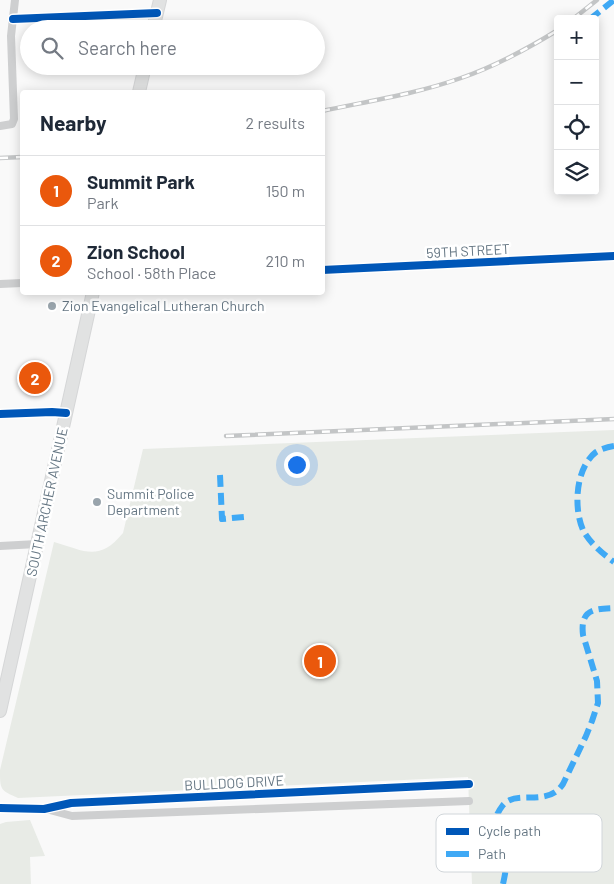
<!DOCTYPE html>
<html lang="en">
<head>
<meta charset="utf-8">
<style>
	body { margin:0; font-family:Barlow,sans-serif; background:#f2f2f3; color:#1f2937 }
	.controls { position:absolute; right:15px; top:15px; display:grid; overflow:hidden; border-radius:5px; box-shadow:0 2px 12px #0003 }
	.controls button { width:45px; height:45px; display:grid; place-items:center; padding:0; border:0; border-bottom:1px solid #e0e1e3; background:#fff; color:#1f2937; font:25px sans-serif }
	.you { position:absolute; left:296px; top:464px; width:18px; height:18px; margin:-12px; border:4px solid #fff; border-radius:50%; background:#1a73e8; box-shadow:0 0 0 8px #1a73e833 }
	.badge { display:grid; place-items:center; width:32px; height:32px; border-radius:50%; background:#ea580c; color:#fff; font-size:16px; font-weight:700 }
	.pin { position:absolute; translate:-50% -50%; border:2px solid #fff; box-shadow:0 1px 5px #0006 }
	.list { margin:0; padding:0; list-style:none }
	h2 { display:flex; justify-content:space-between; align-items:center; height:65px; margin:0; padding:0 20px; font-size:21px }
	h2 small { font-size:16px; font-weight:400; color:#747a83 }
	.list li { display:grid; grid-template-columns:32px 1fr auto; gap:15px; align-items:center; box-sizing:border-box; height:70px; padding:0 20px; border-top:1px solid #e0e1e3 }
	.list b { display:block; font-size:19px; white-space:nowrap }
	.list p { margin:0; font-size:16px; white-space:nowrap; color:#747a83 }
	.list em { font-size:16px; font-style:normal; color:#747a83 }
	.icon { flex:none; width:28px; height:28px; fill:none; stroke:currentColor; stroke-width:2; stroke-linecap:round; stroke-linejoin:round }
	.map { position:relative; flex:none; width:614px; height:884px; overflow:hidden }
	.search { position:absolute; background:#fff; box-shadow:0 2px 12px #0003; left:20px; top:20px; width:305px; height:55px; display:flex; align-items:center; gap:12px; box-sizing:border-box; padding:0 18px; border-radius:28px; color:#747a83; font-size:19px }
	.panel { position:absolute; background:#fff; box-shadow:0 2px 12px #0003; left:20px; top:90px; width:305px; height:205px; border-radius:5px }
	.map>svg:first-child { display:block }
	.green { fill:#e8ebe6 }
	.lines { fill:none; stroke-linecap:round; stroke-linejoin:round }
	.primary-casing { stroke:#d5d6d7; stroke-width:14 }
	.street { stroke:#cecfd0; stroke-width:8 }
	.primary { stroke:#e1e2e2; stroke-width:12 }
	.rail-casing { stroke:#c3c5c6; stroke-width:4.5 }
	.rail { stroke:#fff; stroke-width:2.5; stroke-dasharray:8; stroke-linecap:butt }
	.quiet { stroke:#3fa9f5; stroke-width:6; stroke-dasharray:12 6; stroke-linecap:butt }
	.cycleway-casing { stroke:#fff; stroke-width:11 }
	.cycleway { stroke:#0057b8; stroke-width:8 }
	.poi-dot { fill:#99a4ac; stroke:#fff; stroke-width:2 }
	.labels { text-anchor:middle; stroke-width:5; stroke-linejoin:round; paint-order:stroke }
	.street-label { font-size:14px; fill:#657683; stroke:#fff }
	.poi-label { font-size:14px; fill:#657683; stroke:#fff; text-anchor:start }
	.key { fill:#fff; stroke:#d1d6da; stroke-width:1 }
	.key-label { font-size:14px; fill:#657683 }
</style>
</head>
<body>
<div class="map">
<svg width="614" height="884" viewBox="0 0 614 884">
	<rect width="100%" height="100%" fill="#f9f9f9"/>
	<!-- green -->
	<g class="green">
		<path d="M614,430V884H472L468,777L18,798C0,790 0,790 0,770L54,542C85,551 99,562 123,533L143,449Z"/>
		<polygon points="30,820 45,856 30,857 31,884 0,884 0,824 6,822"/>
	</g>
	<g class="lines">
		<!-- primary casing -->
		<g class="primary-casing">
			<g id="primary">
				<polyline points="153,29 160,0"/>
				<polyline points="139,92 145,66"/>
				<polyline points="0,711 93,292"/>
			</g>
		</g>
		<!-- street -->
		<g class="street">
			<polyline points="13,19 157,13"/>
			<polyline points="0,126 12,124 14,119 11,36 15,0"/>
			<polyline points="322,270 614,256"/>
			<polyline points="0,284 22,283"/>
			<polyline points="0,414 52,412 66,413"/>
			<polyline points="0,546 37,544"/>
			<polyline points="0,808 44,809 71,803 469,784"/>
			<polyline points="46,809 72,816 469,801"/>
		</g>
		<!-- primary -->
		<use href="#primary" class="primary"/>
		<!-- rail casing -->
		<g class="rail-casing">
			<g id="rail">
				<polyline points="573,19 597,0"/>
				<path d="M322,111C369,101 416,94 461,78C496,66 527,49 558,30"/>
				<polyline points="0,158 22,157"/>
				<polyline points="226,436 614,419"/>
			</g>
		</g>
		<!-- rail -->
		<use href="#rail" class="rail"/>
		<!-- quiet -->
		<g class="quiet">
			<polyline points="590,19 614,0"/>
			<path d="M614,446C608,447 601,449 596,452C575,468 573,510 584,532C591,544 603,554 614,562"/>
			<polyline points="220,475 222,519 244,517"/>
			<path d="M503,884C505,875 507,866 505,857C501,836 486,827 503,805C517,789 547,808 563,784L586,736L592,721L598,703L597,681L583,635C580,609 594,609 614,608"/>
		</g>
		<!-- cycleway casing -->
		<g class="cycleway-casing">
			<g id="cycleway">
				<polyline points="13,19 157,13"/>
				<polyline points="322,270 614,256"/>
				<polyline points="0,414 52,412 66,413"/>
				<polyline points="0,808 44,809 71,803 469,784"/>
			</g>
		</g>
		<!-- cycleway -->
		<use href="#cycleway" class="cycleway"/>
	</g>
	<!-- markers -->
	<g class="poi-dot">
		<circle cx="52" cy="306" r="5"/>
		<circle cx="97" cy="502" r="5"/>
	</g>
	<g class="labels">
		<!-- street labels -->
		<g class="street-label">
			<text transform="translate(468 251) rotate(-3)" y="5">59TH STREET</text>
			<text transform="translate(47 502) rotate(-78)" y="5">SOUTH ARCHER AVENUE</text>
			<text transform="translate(234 783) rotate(-3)" y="5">BULLDOG DRIVE</text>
		</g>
		<!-- poi labels -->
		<g class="poi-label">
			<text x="62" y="311">Zion Evangelical Lutheran Church</text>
			<text x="107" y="499">Summit Police<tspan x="107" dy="16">Department</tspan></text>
		</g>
	</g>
	<!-- legend -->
	<rect x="436" y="814" width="166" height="58" rx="8" class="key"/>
	<rect x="446" y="828" width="23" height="7" fill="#0057b8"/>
	<rect x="446" y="851" width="23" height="6" fill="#3fa9f5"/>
	<g class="key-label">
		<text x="478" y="836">Cycle path</text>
		<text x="478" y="859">Path</text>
	</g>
</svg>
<div class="controls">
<button>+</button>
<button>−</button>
<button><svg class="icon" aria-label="locate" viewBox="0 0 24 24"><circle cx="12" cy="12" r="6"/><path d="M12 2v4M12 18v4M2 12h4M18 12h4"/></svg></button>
<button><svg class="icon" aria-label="layers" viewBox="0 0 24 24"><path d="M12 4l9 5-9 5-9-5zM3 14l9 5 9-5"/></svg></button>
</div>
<div class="you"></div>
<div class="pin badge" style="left:320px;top:661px">1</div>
<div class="pin badge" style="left:35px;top:378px">2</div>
<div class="search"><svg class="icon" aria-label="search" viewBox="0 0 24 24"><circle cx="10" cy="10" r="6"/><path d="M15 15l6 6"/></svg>Search here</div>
<section class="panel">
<h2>Nearby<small>2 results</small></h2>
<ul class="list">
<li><span class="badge">1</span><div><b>Summit Park</b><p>Park</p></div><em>150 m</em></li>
<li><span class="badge">2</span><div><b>Zion School</b><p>School · 58th Place</p></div><em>210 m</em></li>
</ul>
</section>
</div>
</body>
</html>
